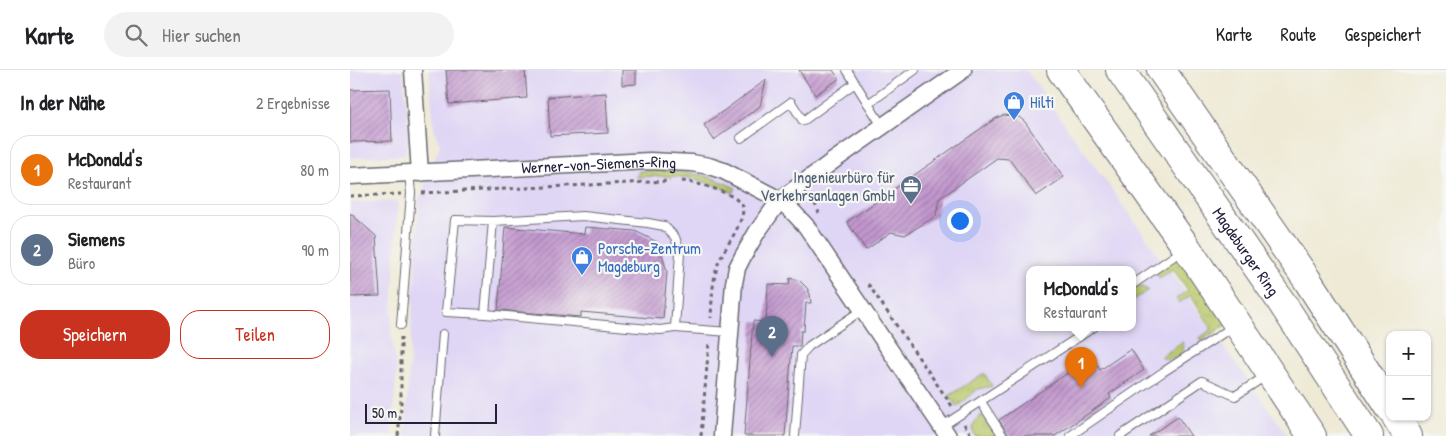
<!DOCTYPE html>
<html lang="de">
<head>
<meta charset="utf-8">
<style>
	body { margin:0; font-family:"Patrick Hand",sans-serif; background:#f2f2f2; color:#202124 }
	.controls { position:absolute; right:15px; bottom:15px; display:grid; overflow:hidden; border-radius:10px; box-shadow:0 1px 4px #0004 }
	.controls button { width:45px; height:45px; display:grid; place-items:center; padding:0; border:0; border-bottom:1px solid #e0e0e0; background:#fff; color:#202124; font:25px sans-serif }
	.scale { position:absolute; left:15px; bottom:12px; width:132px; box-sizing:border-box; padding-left:5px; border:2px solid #22223b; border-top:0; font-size:14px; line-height:18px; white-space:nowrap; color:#22223b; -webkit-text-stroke:4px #f6f6f2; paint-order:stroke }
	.you { position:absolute; left:609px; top:150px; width:18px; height:18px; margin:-12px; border:4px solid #fff; border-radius:50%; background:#1a73e8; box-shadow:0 0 0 8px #1a73e833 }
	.badge { display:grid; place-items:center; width:32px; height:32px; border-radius:50%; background:#c8321e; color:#fff; font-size:16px; font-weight:700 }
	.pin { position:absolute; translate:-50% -41px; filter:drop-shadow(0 1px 2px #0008) }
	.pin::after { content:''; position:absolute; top:26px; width:18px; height:15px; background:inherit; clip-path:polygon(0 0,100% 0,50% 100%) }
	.popup { position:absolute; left:676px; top:196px; width:110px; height:65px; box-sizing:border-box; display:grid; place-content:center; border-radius:10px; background:#fff; filter:drop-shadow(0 1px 4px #0005); font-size:16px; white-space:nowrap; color:#757577 }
	.popup b { font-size:19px; color:#202124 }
	.popup::after { content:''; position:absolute; left:50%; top:100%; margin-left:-10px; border:10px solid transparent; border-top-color:#fff }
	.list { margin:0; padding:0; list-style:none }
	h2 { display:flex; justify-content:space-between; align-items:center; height:65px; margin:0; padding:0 20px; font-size:21px }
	h2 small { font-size:16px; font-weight:400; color:#757577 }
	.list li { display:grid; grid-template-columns:32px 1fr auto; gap:15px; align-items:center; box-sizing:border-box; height:70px; margin:0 10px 10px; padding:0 10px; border:1px solid #e0e0e0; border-radius:20px }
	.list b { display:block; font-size:19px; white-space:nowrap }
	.list p { margin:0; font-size:16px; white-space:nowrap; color:#757577 }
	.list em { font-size:16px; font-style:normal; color:#757577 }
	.actions { display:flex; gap:10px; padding:15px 20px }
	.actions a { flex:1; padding:11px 0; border:1px solid #c8321e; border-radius:20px; text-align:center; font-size:18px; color:#c8321e }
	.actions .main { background:#c8321e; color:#fff }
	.icon { flex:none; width:28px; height:28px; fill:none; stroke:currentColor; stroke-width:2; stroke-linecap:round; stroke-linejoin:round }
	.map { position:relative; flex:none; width:1096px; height:366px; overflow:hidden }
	header { display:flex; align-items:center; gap:30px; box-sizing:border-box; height:70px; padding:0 25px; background:#fff; border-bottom:1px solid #e0e0e0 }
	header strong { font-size:24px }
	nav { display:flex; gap:28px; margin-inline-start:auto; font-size:18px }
	.search { width:350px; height:45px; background:#f2f2f2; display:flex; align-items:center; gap:12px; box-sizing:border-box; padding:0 18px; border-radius:28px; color:#757577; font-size:19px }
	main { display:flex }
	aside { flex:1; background:#fff }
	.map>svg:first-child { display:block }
	.built { fill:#dfd5f5; fill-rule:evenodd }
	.grass { fill:url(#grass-tufts); stroke:#6e7552 }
	.building { fill:url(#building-hatch) }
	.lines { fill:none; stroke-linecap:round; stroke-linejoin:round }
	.lane-casing { stroke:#6a6871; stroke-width:10 }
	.street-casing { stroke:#6a6871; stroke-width:19 }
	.highway-casing { stroke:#6a6871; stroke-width:30 }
	.path { stroke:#6a6871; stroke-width:3; stroke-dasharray:4 4; stroke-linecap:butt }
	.lane { stroke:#fff; stroke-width:8 }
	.street { stroke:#fff; stroke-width:16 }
	.highway { stroke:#fff; stroke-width:28 }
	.labels { text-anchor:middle; stroke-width:4.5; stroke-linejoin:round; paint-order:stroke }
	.shop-label { font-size:16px; fill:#366cbe; stroke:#f6f6f2; text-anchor:start }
	.street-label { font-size:16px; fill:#22223b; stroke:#f6f6f2 }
	.service-label { font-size:16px; fill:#4e5e75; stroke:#f6f6f2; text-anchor:end }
</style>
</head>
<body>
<header>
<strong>Karte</strong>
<div class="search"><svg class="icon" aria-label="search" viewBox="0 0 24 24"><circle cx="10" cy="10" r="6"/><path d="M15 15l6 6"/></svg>Hier suchen</div>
<nav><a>Karte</a><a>Route</a><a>Gespeichert</a></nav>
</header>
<main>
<aside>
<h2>In der Nähe<small>2 Ergebnisse</small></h2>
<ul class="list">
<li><span class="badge" style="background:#e8710a">1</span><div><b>McDonald's</b><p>Restaurant</p></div><em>80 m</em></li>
<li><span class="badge" style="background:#5c6f8a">2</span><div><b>Siemens</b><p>Büro</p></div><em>90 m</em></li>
</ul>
<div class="actions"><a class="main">Speichern</a><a>Teilen</a></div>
</aside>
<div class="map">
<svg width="1096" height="366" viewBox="0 0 1096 366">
	<defs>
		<pattern id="grass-tufts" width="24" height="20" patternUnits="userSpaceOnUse" patternTransform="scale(1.25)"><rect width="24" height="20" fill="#b9c86a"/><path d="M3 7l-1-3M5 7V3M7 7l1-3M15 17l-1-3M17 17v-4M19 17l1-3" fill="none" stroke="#9fac5d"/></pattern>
		<pattern id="building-hatch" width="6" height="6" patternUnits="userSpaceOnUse" patternTransform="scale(1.25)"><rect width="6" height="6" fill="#c297ce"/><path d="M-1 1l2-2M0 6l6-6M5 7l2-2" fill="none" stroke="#9d7ba8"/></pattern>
	</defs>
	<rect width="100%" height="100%" fill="#f6f6f2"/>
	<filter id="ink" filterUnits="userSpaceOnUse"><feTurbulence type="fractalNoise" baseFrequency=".02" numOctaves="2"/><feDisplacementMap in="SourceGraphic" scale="10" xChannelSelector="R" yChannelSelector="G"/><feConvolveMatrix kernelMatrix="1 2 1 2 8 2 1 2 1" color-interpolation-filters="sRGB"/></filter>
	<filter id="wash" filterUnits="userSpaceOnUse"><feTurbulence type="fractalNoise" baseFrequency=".0096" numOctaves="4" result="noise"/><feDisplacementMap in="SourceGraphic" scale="20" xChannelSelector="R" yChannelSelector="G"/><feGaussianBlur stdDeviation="1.12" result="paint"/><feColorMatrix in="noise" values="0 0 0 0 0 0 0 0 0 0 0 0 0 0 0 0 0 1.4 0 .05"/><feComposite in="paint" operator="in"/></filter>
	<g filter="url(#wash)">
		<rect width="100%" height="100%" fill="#efead5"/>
		<!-- built -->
		<g class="built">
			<polygon points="0,0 53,0 59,65 55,85 0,88"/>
			<path d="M79,0H676L938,366H55L69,130L90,75L84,59ZM680,199H782V257H680Z"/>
			<polygon points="48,131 41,264 47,299 41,366 0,366 0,133"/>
		</g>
		<!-- grass -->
		<g class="grass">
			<path d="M289,101C327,100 351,101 386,118L383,123C346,105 326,105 286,107Z"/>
			<polygon points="825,188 832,188 877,254 852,271 850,268 862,259 841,225 829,233 826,229 838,220 823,199 809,208 806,202"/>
			<polygon points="785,217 792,217 798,220 782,231 782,219"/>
			<path d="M832,272L834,276L833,281C826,289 821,292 811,287Z"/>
			<polygon points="634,303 642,316 628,319 607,337 599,326"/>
			<path d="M632,345L647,366H625C620,357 625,350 632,345Z"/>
		</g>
		<g id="blocks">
			<!-- building -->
			<g class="building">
				<polygon points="96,0 175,0 177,28 99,34"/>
				<polygon points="272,0 286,0 286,14 272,15"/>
				<polygon points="449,0 483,0 489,9 465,25"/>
				<polygon points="416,10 410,36 364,70 354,55"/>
				<polygon points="40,19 42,71 0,72 0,20"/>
				<polygon points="256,23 258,63 200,66 198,27"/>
				<polygon points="654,45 669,47 675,52 714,107 686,126 659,89 647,88 589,129 586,146 555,165 541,162 516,180 497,152 646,48"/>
				<polygon points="0,143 26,166 30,226 0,227"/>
				<polygon points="155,157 234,164 235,157 285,161 309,173 317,202 313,249 231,242 231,247 148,240"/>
				<polygon points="440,208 450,211 457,218 460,224 461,233 456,233 454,261 451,261 450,276 442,276 435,366 394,366 403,251 416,252 418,214 439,215"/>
				<polygon points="781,279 794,300 759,324 761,328 705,366 659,366 649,350 741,287 750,300"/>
				<polygon points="828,347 841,366 799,366"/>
			</g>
		</g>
	</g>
	<g filter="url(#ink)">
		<use href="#blocks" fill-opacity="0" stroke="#6a6871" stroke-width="1"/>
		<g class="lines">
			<!-- lane casing -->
			<g class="lane-casing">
				<g id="lane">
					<polyline points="497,0 532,56"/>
					<polyline points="518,34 565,0"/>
					<polyline points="391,68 441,32 453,51 505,13"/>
					<polyline points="143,151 105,150 96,242 135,244 143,151 233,146 298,153 314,156 325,167 330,183 325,258 380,262"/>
					<polyline points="782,215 833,180"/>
					<polyline points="135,244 310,260 325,258"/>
					<polyline points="51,255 61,123 59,103"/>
					<polyline points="631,332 653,366"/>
					<polyline points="591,357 744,257"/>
					<polyline points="85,366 93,264"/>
					<polyline points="445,366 451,285 459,276 512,240"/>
					<polyline points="720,366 813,302 884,256"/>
					<polyline points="770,366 852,311 885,326 917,305"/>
				</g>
			</g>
			<!-- street casing -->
			<g class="street-casing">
				<g id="street">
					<polyline points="63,0 70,103"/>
					<path id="s1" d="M0,106L300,91L342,93L359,96L374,101L430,130L443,142L456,156L598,366"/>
					<polyline points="372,366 384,213 387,198 392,188 407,162 430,130 483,91 613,0"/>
				</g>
			</g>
			<!-- highway casing -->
			<g class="highway-casing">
				<g id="highway">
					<polyline points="711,0 837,178 962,366"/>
					<path id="s2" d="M770,0L930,230L1019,366"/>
					<polyline points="811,0 956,208 1040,338"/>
					<polyline points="1046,347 1058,366"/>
				</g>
			</g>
			<!-- path -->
			<g class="path">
				<path d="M332,111C347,113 386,122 393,137C394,155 374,177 368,194C362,212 362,230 361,248"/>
				<polyline points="72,123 320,111"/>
				<polyline points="465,125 465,134 469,143"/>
				<polyline points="0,126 51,124"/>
				<polyline points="518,214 602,336"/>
				<polyline points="614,354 622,366"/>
				<polyline points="48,366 51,338 51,267"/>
				<polyline points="351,366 359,272"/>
			</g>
			<!-- lane -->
			<use href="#lane" class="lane"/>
			<!-- street -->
			<use href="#street" class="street"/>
			<!-- highway -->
			<use href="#highway" class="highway"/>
		</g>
	</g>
	<!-- icons -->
	<defs>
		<g id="shop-pin" transform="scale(1.125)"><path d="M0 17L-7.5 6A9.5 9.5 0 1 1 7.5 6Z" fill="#3f7fe0" stroke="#f6f6f2"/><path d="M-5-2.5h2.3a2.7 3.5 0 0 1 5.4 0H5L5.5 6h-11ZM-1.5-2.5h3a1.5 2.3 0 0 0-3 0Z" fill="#fff"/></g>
		<g id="office-pin" transform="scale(1.125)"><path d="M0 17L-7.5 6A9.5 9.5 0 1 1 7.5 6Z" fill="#5c6f8a" stroke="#f6f6f2"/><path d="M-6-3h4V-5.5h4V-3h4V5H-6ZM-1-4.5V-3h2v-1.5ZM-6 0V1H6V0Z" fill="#fff"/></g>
	</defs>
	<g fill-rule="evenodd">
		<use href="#shop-pin" x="664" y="32"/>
		<use href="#office-pin" x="561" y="116"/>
		<use href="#shop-pin" x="232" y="187"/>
	</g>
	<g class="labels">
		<!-- shop labels -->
		<g class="shop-label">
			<text x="680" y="38">Hilti</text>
			<text x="248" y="184">Porsche-Zentrum<tspan x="248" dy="18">Magdeburg</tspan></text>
		</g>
		<!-- street labels -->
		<g class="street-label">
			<text dy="6" stroke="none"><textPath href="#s1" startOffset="249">Werner-von-Siemens-Ring</textPath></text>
			<text dy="6" stroke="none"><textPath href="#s2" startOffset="221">Magdeburger Ring</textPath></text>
		</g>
		<!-- service labels -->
		<g class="service-label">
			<text x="545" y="113">Ingenieurbüro für<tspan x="545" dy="18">Verkehrsanlagen GmbH</tspan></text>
		</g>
	</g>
</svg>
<div class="controls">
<button>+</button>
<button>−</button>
</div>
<div class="scale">50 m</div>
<div class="you"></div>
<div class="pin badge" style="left:731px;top:318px;background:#e8710a">1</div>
<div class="popup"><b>McDonald's</b>Restaurant</div>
<div class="pin badge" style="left:422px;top:287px;background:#5c6f8a">2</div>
</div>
</main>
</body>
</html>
